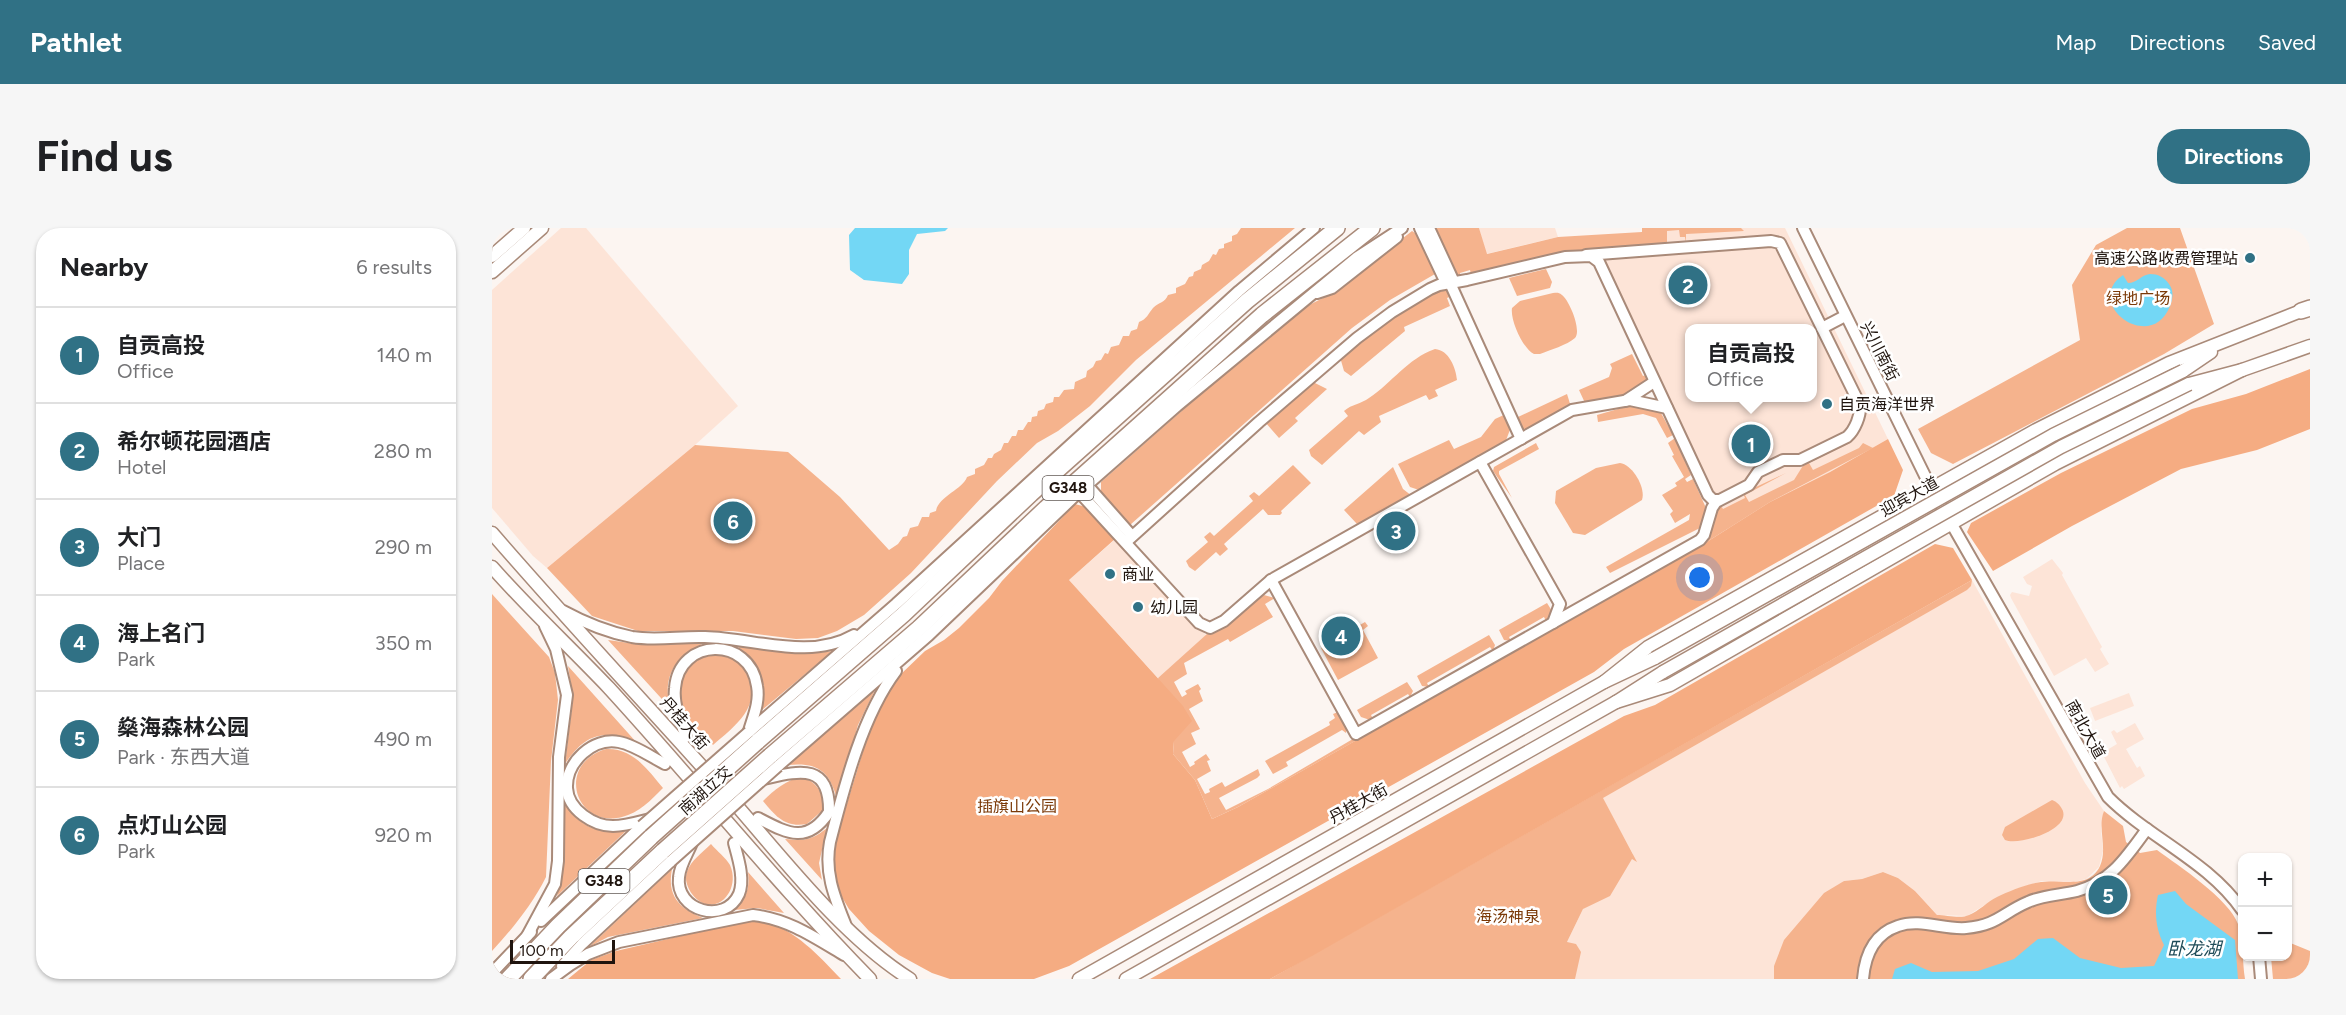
<!DOCTYPE html>
<html lang="en">
<head>
<meta charset="utf-8">
<style>
	body { margin:0; font-family:Figtree,"Noto Sans SC",sans-serif; background:#f6f6f6; color:#202124 }
	.controls { position:absolute; right:18px; bottom:18px; display:grid; overflow:hidden; border-radius:12px; box-shadow:0 2px 4px #0004 }
	.controls button { width:54px; height:54px; display:grid; place-items:center; padding:0; border:0; border-bottom:2px solid #e0e0e0; background:#fff; color:#202124; font:30px sans-serif }
	.scale { position:absolute; left:18px; bottom:15px; width:105px; box-sizing:border-box; padding-left:6px; border:3px solid #1f140e; border-top:0; font-size:16px; line-height:21px; white-space:nowrap; color:#1f140e; -webkit-text-stroke:4px #fff; paint-order:stroke }
	.you { position:absolute; left:1208px; top:350px; width:21px; height:21px; margin:-15px; border:4px solid #fff; border-radius:50%; background:#1a73e8; box-shadow:0 0 0 9px #1a73e833 }
	.badge { display:grid; place-items:center; width:39px; height:39px; border-radius:50%; background:#307185; color:#fff; font-size:20px; font-weight:700 }
	.pin { position:absolute; translate:-50% -50%; border:3px solid #fff; box-shadow:0 2px 6px #0006 }
	.popup { position:absolute; left:1193px; top:96px; width:132px; height:78px; box-sizing:border-box; display:grid; place-content:center; border-radius:12px; background:#fff; filter:drop-shadow(0 2px 4px #0005); font-size:20px; white-space:nowrap; color:#757577 }
	.popup b { font-size:22px; color:#202124 }
	.popup::after { content:''; position:absolute; left:50%; top:100%; margin-left:-12px; border:12px solid transparent; border-top-color:#fff }
	.list { margin:0; padding:0; list-style:none }
	h2 { display:flex; justify-content:space-between; align-items:center; height:78px; margin:0; padding:0 24px; font-size:26px }
	h2 small { font-size:20px; font-weight:400; color:#757577 }
	.list li { display:grid; grid-template-columns:39px 1fr auto; gap:18px; align-items:center; box-sizing:border-box; height:96px; padding:0 24px; border-top:2px solid #e0e0e0 }
	.list b { display:block; font-size:22px; white-space:nowrap }
	.list p { margin:0; font-size:20px; white-space:nowrap; color:#757577 }
	.list em { font-size:20px; font-style:normal; color:#757577 }
	.map { position:relative; flex:none; width:1818px; height:751px; overflow:hidden; border-radius:24px }
	header { display:flex; align-items:center; gap:36px; box-sizing:border-box; height:84px; padding:0 30px; background:#307185; color:#fff }
	header strong { font-size:28px }
	nav { display:flex; gap:33px; margin-inline-start:auto; font-size:21px }
	.intro { display:flex; align-items:center; justify-content:space-between; box-sizing:border-box; height:144px; padding:0 36px }
	h1 { margin:0; font-size:42px }
	.button { padding:15px 27px; border-radius:24px; background:#307185; color:#fff; font-size:21px; font-weight:700 }
	main { display:flex; gap:36px; padding:0 36px }
	aside { flex:1; background:#fff; border-radius:24px; box-shadow:0 2px 4px #0004 }
	.map>svg:first-child { display:block }
	.built { fill:#fde4d7; fill-rule:evenodd }
	.green { fill:#f5b38d }
	.forest { fill:#f5ac82 }
	.water { fill:#73d7f5 }
	.lines { fill:none; stroke-linecap:round; stroke-linejoin:round }
	.minor-casing { stroke:#a98a79; stroke-width:14 }
	.major-casing { stroke:#a98a79; stroke-width:15 }
	.highway-casing { stroke:#a98a79; stroke-width:18 }
	.minor { stroke:#fff; stroke-width:10 }
	.major { stroke:#fff; stroke-width:12 }
	.highway { stroke:#fff; stroke-width:15 }
	.minor-bridge-casing { stroke:#a98a79; stroke-width:14; stroke-linecap:butt }
	.major-bridge-casing { stroke:#a98a79; stroke-width:15; stroke-linecap:butt }
	.highway-bridge-casing { stroke:#a98a79; stroke-width:18; stroke-linecap:butt }
	.minor-bridge { stroke:#fff; stroke-width:10 }
	.major-bridge { stroke:#fff; stroke-width:12 }
	.highway-bridge { stroke:#fff; stroke-width:15 }
	.poi-dot { fill:#307185; stroke:#fff; stroke-width:2 }
	.labels { text-anchor:middle; stroke-width:5; stroke-linejoin:round; paint-order:stroke }
	.shield { fill:#fff; stroke:#625a56; stroke-width:1.5 }
	.shield-label { font-size:15px; font-weight:bold; fill:#1f140e }
	.poi-label { font-size:16px; fill:#1f140e; stroke:#fff; text-anchor:start }
	.park-label { font-size:16px; fill:#7b3a08; stroke:#fff }
	.street-label { font-size:16px; fill:#1f140e; stroke:#fff }
	.water-label { font-size:18px; font-style:italic; fill:#1e4b58; stroke:#fff }
</style>
</head>
<body>
<header>
<strong>Pathlet</strong>
<nav><a>Map</a><a>Directions</a><a>Saved</a></nav>
</header>
<div class="intro"><h1>Find us</h1><a class="button">Directions</a></div>
<main>
<aside>
<h2>Nearby<small>6 results</small></h2>
<ul class="list">
<li><span class="badge">1</span><div><b>自贡高投</b><p>Office</p></div><em>140 m</em></li>
<li><span class="badge">2</span><div><b>希尔顿花园酒店</b><p>Hotel</p></div><em>280 m</em></li>
<li><span class="badge">3</span><div><b>大门</b><p>Place</p></div><em>290 m</em></li>
<li><span class="badge">4</span><div><b>海上名门</b><p>Park</p></div><em>350 m</em></li>
<li><span class="badge">5</span><div><b>燊海森林公园</b><p>Park · 东西大道</p></div><em>490 m</em></li>
<li><span class="badge">6</span><div><b>点灯山公园</b><p>Park</p></div><em>920 m</em></li>
</ul>
</aside>
<div class="map">
<svg width="1818" height="751" viewBox="0 0 1818 751">
	<rect width="100%" height="100%" fill="#fcf5f1"/>
	<!-- built -->
	<g class="built">
		<polygon points="69,0 94,0 246,178 203,217 55,340 41,328 0,280 0,62"/>
		<polygon points="987,0 1063,0 1066,9 994,26"/>
		<path d="M1172,0H1293L1396,211L1236,302L1108,22ZM1198,100H1320V170H1198Z"/>
		<polygon points="626,309 714,407 666,450 577,352"/>
		<polygon points="1560,331 1571,345 1570,347 1610,419 1608,421 1617,436 1603,444 1594,430 1562,448 1519,370 1518,367 1520,364 1537,368 1540,358 1535,356 1531,349"/>
		<polygon points="1480,352 1593,555 1612,583 1609,601 1611,623 1607,639 1594,651 1575,656 1550,653 1527,660 1504,670 1475,688 1445,687 1423,663 1406,650 1391,644 1370,651 1352,653 1282,738 1282,751 1067,751 1075,714 1109,644 1141,626 1107,564"/>
		<polygon points="1637,465 1642,478 1603,493 1598,480"/>
		<polygon points="1643,495 1652,511 1634,521 1645,540 1648,538 1653,548 1632,561 1630,558 1628,560 1610,525 1625,516 1619,504 1622,502 1625,505"/>
	</g>
	<!-- green -->
	<g class="green">
		<path d="M749,0H803L644,132L598,178L566,203L545,215L505,253L419,345L372,387L345,403L326,410L304,411L241,403H146L100,388L55,340L203,217L296,224L348,269L397,322L406,316L411,309L415,308L418,300L426,298L430,289H437L438,285L444,283C446,269 471,261 475,249L483,246V241L492,237L496,230H500L502,226L509,222L512,215H516L520,208H524L526,202H531L536,194H539L540,189L545,188L546,183L552,181L554,176L561,174L562,169H567L572,162L582,161L583,154L594,149L595,143L601,139L604,133L609,132L613,125L616,126L619,119L627,117L631,108H637L639,103L645,101L647,94C655,91 656,86 661,80C667,74 673,75 676,67L684,65V60L693,56L697,49L701,48L702,44L709,41L710,37L717,33L721,26L724,27L727,21L732,20V16L740,13V8L745,6Z"/>
		<polygon points="944,0 987,0 995,26 1066,9 1150,4 1150,0 1249,0 1252,3 1194,6 1194,15 1193,9 1188,9 1187,2 1175,3 1175,16 979,47 978,42 968,45 969,50 967,50"/>
		<polygon points="1635,0 1688,0 1722,96 1672,126 1461,236 1439,225 1426,201 1588,112 1580,57 1604,17"/>
		<polygon points="920,3 926,7 943,46 898,72 860,100 638,297 609,265 609,254 752,128 815,78 841,65"/>
		<polygon points="1054,41 1060,54 1058,60 1025,68 1017,50"/>
		<polygon points="943,61 956,62 960,68 955,70 958,78 912,99 913,103 859,148 852,143 848,129 870,110"/>
		<path d="M1061,65C1065,65 1066,64 1070,67C1077,72 1090,102 1083,110C1075,117 1058,122 1048,126H1042C1031,121 1018,92 1020,80L1028,73Z"/>
		<path d="M943,121C957,122 964,140 965,152L943,162L946,168L937,172L934,167L887,188L889,194L872,207L867,203L830,237L819,228L817,222L856,188L852,183C860,176 869,176 877,170C901,154 915,131 943,121Z"/>
		<polygon points="1140,126 1151,148 1156,146 1155,153 1134,169 1093,175 1087,162 1117,149 1120,140 1118,136"/>
		<polygon points="821,154 835,161 803,190 806,193 787,210 773,194"/>
		<polygon points="1075,166 1079,179 1036,202 1031,201 1026,189"/>
		<polygon points="1140,177 1169,185 1181,207 1175,210 1164,190 1151,186 1106,194 1105,187"/>
		<polygon points="1014,186 1019,199 1013,215 930,263 918,259 906,236 957,212 962,221 989,209 1003,191"/>
		<polygon points="1183,210 1199,247 1193,251 1195,254 1201,251 1214,280 1208,300 1118,345 1114,339 1197,292 1198,286 1183,295 1178,286 1181,283 1170,267 1185,258 1183,255 1192,249 1180,228 1182,227 1176,215"/>
		<polygon points="1357,213 1358,215 1317,235 1321,242 1367,220 1371,215 1381,220 1278,274 1210,317 1215,311 1225,280 1228,276 1231,281 1253,270 1251,265 1294,245 1253,267 1257,274 1302,252 1312,236"/>
		<polygon points="1044,215 1047,221 1007,243 1007,246 1020,270 1001,243 1002,239"/>
		<path d="M1128,235C1141,237 1154,260 1150,272L1093,307L1081,305L1063,275L1064,263L1104,240Z"/>
		<polygon points="801,237 819,255 789,283 790,285 788,287 776,287 771,281 732,316 736,321 728,328 724,324 703,343 697,339 694,333 716,314 712,309 718,304 722,308 761,273 757,268 762,264 767,268"/>
		<polygon points="901,239 911,261 920,268 865,296 852,282"/>
		<polygon points="1480,352 1479,358 1475,362 1111,570 1145,634 1140,631 1118,668 1091,681 1075,714 1084,716 1089,724 1083,751 778,751"/>
		<path d="M0,366L57,429L63,445L66,472L59,533L54,649C40,677 21,700 0,723Z"/>
		<polygon points="772,367 783,370 773,376 781,389 738,414 736,411 692,435 695,446 682,454 690,469 695,466 693,463 706,456 709,461 707,463 711,473 697,481 708,501 699,505 704,516 690,524 698,539 703,536 702,534 714,526 718,532 715,533 719,543 705,551 713,566 718,564 717,561 730,554 733,559 766,541 768,547 765,550 727,570 734,582 776,561 871,505 872,508 746,579 720,591 703,552 681,526 682,513 666,450 716,405 743,391"/>
		<polygon points="1055,375 1060,383 1054,393 1052,389 1017,409 1019,413 1012,412 1007,402"/>
		<polygon points="854,387 861,401 873,394 876,398 871,402 886,430 846,452 829,420 837,415 830,401"/>
		<polygon points="997,407 1003,417 1001,423 998,419 935,455 937,459 930,458 925,448"/>
		<path d="M116,412L151,417L212,415C183,429 169,449 179,481Z"/>
		<path d="M244,417C276,422 308,428 341,423L270,482C275,448 269,439 244,417Z"/>
		<path d="M224,426C238,429 248,433 255,446C272,477 242,499 221,517C213,508 202,499 196,489C178,459 189,432 224,426Z"/>
		<path d="M76,438L145,515C111,501 94,505 73,536L81,470Z"/>
		<polygon points="915,454 921,463 918,469 916,466 879,487 881,491 878,492 869,489 865,482"/>
		<path d="M385,458L366,497L345,571C337,542 325,534 295,537Z"/>
		<polygon points="846,484 855,500 854,505 850,502 794,534 796,538 781,546 773,533 838,497 837,494 843,490 841,486"/>
		<path d="M114,521C141,520 155,541 171,560C159,572 147,585 130,589C83,601 63,536 114,521Z"/>
		<path d="M311,548C326,557 332,564 331,582L315,596C294,600 284,589 271,573C283,561 293,553 311,548Z"/>
		<path d="M1560,572C1565,574 1567,576 1570,581C1581,601 1527,618 1513,612L1510,607L1513,599Z"/>
		<path d="M72,573C88,599 104,606 134,603L65,668C74,636 73,606 72,573Z"/>
		<path d="M1612,583L1631,598L1634,614L1648,625L1665,622C1687,638 1737,671 1746,696C1752,713 1750,733 1753,751H1282V738L1292,712L1332,665L1352,653L1370,651L1391,644L1406,650L1423,663L1445,687C1454,687 1469,691 1477,687C1487,683 1495,674 1505,669C1518,663 1534,656 1549,654C1567,651 1597,662 1608,638C1616,620 1605,600 1612,583Z"/>
		<path d="M335,600L327,635L330,652L293,611C313,613 320,612 335,600Z"/>
		<path d="M219,616C225,623 234,630 238,637C250,664 221,693 200,666C196,660 192,652 195,644C199,632 210,625 219,616Z"/>
		<path d="M180,641C175,667 186,680 211,690L116,709L97,719Z"/>
		<path d="M256,644L292,685L265,680L242,682C254,669 258,662 256,644Z"/>
		<polygon points="1796,714 1818,723 1818,751 1781,751 1779,729 1796,728"/>
	</g>
	<!-- forest -->
	<g class="forest">
		<polygon points="1818,141 1818,201 1765,222 1689,241 1580,298 1501,343 1475,304 1479,295 1569,245 1700,181 1754,166"/>
		<polygon points="1396,211 1411,242 1402,268 1132,421 1102,444 577,738 542,751 458,751 440,745 407,727 377,703 357,681 345,661 340,642 343,615 379,497 390,472 408,447 433,423 452,412 467,400 497,370 510,353 583,276 594,279 623,311 577,352 691,478 700,493 682,513 681,526 703,552 720,591 746,579 1210,317 1278,274 1338,244"/>
		<polygon points="1443,316 1461,320 1480,352 820,728 778,751 658,751 1132,488 1163,477"/>
		<path d="M271,693C304,702 326,727 349,751H76L99,732L124,723L245,695Z"/>
	</g>
	<!-- water -->
	<g class="water">
		<polygon points="363,0 456,0 453,3 425,6 417,22 417,46 410,56 372,52 358,42 357,7"/>
		<path d="M1658,46C1666,46 1672,49 1677,56C1682,63 1681,70 1678,78C1659,127 1590,75 1631,47L1636,55C1645,55 1649,47 1658,46Z"/>
		<path d="M1683,663L1694,676L1743,712L1746,751H1400L1403,741L1419,735L1440,744L1486,743L1522,731L1546,711L1561,710L1588,730L1629,740L1662,738L1672,717C1664,701 1662,685 1666,667Z"/>
	</g>
	<g class="lines">
		<!-- minor casing -->
		<g class="minor-casing">
			<g id="minor">
				<polyline points="928,0 954,55"/>
				<polyline points="937,0 962,54"/>
				<path d="M1311,0L1439,260L1616,569C1657,610 1716,633 1750,682"/>
				<polyline points="958,55 1029,211"/>
				<polyline points="825,65 840,60 905,9"/>
				<polyline points="1330,100 1353,88"/>
				<polyline points="1133,173 1162,154"/>
				<polyline points="988,234 1068,376 1061,395"/>
				<polyline points="595,257 640,308"/>
				<polyline points="587,264 707,395 718,400 732,393 779,352 1080,182 1138,172 1175,180"/>
				<polyline points="634,314 767,194 865,110 900,84 938,61 947,57 975,52 1073,29 1099,28 1107,34 1216,267 1221,272 1227,272"/>
				<path d="M779,352L864,506L1208,312L1212,307L1220,280L1224,274L1257,257L1266,244L1291,232H1308L1355,209C1363,202 1369,187 1368,177L1288,15L1279,13L1094,27"/>
				<path d="M71,383C93,395 115,404 140,409C164,413 189,408 213,409C262,410 317,433 362,407"/>
				<polyline points="257,504 404,376 747,63 822,0"/>
				<path d="M194,509C189,494 181,477 183,460C187,409 258,408 265,458C268,474 261,489 257,503"/>
				<polyline points="286,538 437,407 587,264 685,178 864,30 910,0"/>
				<path d="M266,590C295,605 315,617 337,584C338,534 307,543 271,551"/>
				<path d="M158,591C146,594 134,598 121,598C102,598 76,582 75,560C74,534 101,509 127,514C143,517 159,529 173,536"/>
				<path d="M200,615C196,625 188,637 187,649C183,683 233,697 247,666C253,651 246,630 242,615"/>
				<polyline points="49,693 150,598"/>
				<path d="M354,698C343,670 332,645 338,614C352,560 370,488 404,443"/>
				<polyline points="35,708 63,656 66,633 67,529 75,467 64,421 53,398"/>
				<polyline points="1767,728 1769,751"/>
				<polyline points="70,738 90,716 179,633"/>
				<polyline points="0,745 39,704"/>
				<path d="M59,751L78,737L96,726L127,714L261,687C296,691 322,709 352,727"/>
				<path d="M1371,751C1373,727 1382,706 1406,698C1428,690 1452,702 1474,700C1506,697 1510,685 1536,674C1551,667 1569,667 1585,663C1619,654 1635,628 1655,601"/>
			</g>
		</g>
		<!-- major casing -->
		<g class="major-casing">
			<g id="major">
				<polyline points="0,28 32,0"/>
				<polyline points="0,44 50,0"/>
				<polyline points="1691,143 1719,124"/>
				<polyline points="1697,156 1750,142 1818,118"/>
				<path d="M0,305C76,393 155,477 232,563C286,624 349,708 418,751"/>
				<path d="M0,339C37,381 78,419 117,460C205,556 287,658 378,751"/>
				<polyline points="1112,454 1156,419 1544,202 1677,135 1809,83"/>
				<polyline points="1124,474 1178,457 1563,236 1750,142"/>
				<polyline points="587,751 1112,454 1163,430"/>
				<polyline points="634,751 1124,474 1171,444"/>
			</g>
		</g>
		<!-- highway casing -->
		<g class="highway-casing">
			<g id="highway">
				<polyline points="1809,83 1818,80"/>
				<polyline points="265,514 412,386 539,266 755,73 845,0"/>
				<polyline points="278,528 427,400 554,280 770,87 880,0"/>
				<polyline points="16,751 66,698 159,609"/>
				<polyline points="39,751 79,709 171,623"/>
			</g>
		</g>
		<!-- minor -->
		<use href="#minor" class="minor"/>
		<!-- major -->
		<use href="#major" class="major"/>
		<!-- highway -->
		<use href="#highway" class="highway"/>
		<!-- minor-bridge casing -->
		<g class="minor-bridge-casing">
			<g id="minor-bridge">
				<polyline points="150,598 257,504"/>
				<polyline points="179,633 286,538"/>
			</g>
		</g>
		<!-- major-bridge casing -->
		<g class="major-bridge-casing">
			<g id="major-bridge">
				<polyline points="1163,430 1561,207 1691,143"/>
				<polyline points="1171,444 1569,219 1697,156"/>
			</g>
		</g>
		<!-- highway-bridge casing -->
		<g class="highway-bridge-casing">
			<g id="highway-bridge">
				<polyline points="159,609 265,514"/>
				<polyline points="171,623 278,528"/>
			</g>
		</g>
		<!-- minor-bridge -->
		<use href="#minor-bridge" class="minor-bridge"/>
		<!-- major-bridge -->
		<use href="#major-bridge" class="major-bridge"/>
		<!-- highway-bridge -->
		<use href="#highway-bridge" class="highway-bridge"/>
	</g>
	<!-- markers -->
	<g class="poi-dot">
		<circle cx="1758" cy="30" r="6"/>
		<circle cx="1335" cy="176" r="6"/>
		<circle cx="618" cy="346" r="6"/>
		<circle cx="646" cy="379" r="6"/>
	</g>
	<g class="labels">
		<!-- shield labels -->
		<g class="shield">
			<rect x="550.5" y="248" width="51" height="24" rx="4.5"/>
			<rect x="86.5" y="641" width="51" height="24" rx="4.5"/>
		</g>
		<g class="shield-label">
			<text x="576" y="265">G348</text>
			<text x="112" y="658">G348</text>
		</g>
		<!-- poi labels -->
		<g class="poi-label">
			<text x="1746" y="36" text-anchor="end">高速公路收费管理站</text>
			<text x="1347" y="182">自贡海洋世界</text>
			<text x="630" y="352">商业</text>
			<text x="658" y="385">幼儿园</text>
		</g>
		<!-- park labels -->
		<g class="park-label">
			<text x="1646" y="76">绿地广场</text>
			<text x="525" y="584">插旗山公园</text>
			<text x="1016" y="694">海汤神泉</text>
		</g>
		<!-- street labels -->
		<g class="street-label">
			<text transform="translate(1388 123) rotate(63)" y="6">兴川南街</text>
			<text transform="translate(1417 268) rotate(-29)" y="6">迎宾大道</text>
			<text transform="translate(193 495) rotate(49)" y="6">丹桂大街</text>
			<text transform="translate(1594 501) rotate(61)" y="6">南北大道</text>
			<text transform="translate(213 562) rotate(-42)" y="6">南湖立交</text>
			<text transform="translate(866 575) rotate(-29)" y="6">丹桂大街</text>
		</g>
		<!-- water labels -->
		<g class="water-label">
			<text x="1702" y="727">卧龙湖</text>
		</g>
	</g>
</svg>
<div class="controls">
<button>+</button>
<button>−</button>
</div>
<div class="scale">100 m</div>
<div class="you"></div>
<div class="pin badge" style="left:1259px;top:216px">1</div>
<div class="popup"><b>自贡高投</b>Office</div>
<div class="pin badge" style="left:1196px;top:57px">2</div>
<div class="pin badge" style="left:904px;top:303px">3</div>
<div class="pin badge" style="left:849px;top:408px">4</div>
<div class="pin badge" style="left:1616px;top:667px">5</div>
<div class="pin badge" style="left:241px;top:293px">6</div>
</div>
</main>
</body>
</html>
